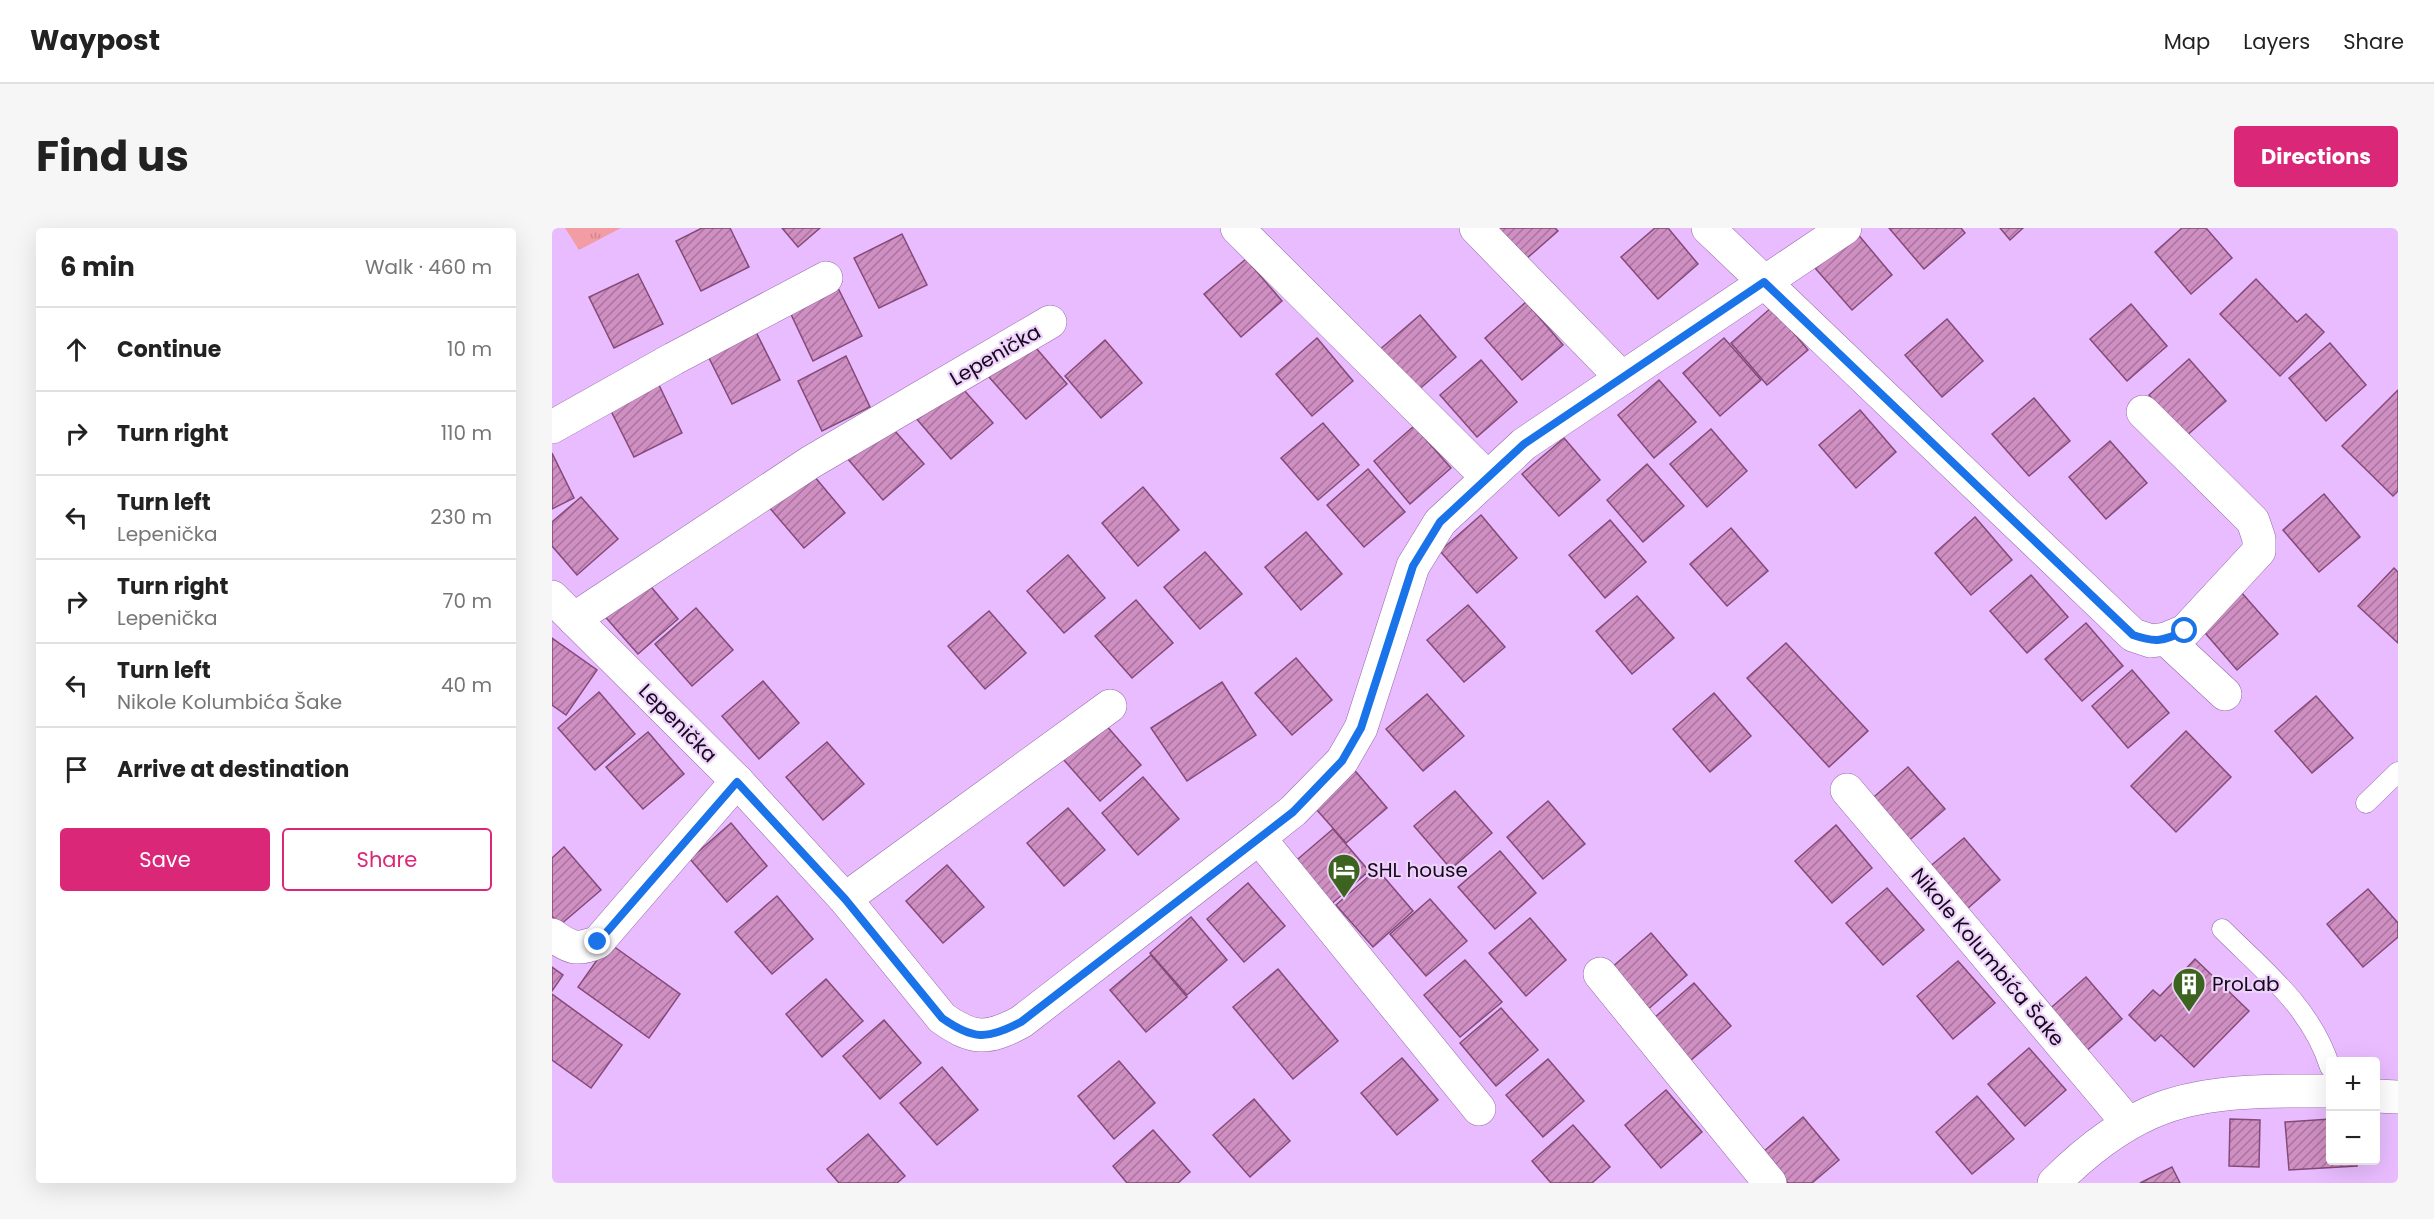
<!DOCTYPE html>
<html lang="en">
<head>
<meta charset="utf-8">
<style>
	body { margin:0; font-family:Poppins,sans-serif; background:#f6f6f6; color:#222 }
	.controls { position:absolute; right:18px; bottom:18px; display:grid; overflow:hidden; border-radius:6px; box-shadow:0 6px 24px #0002 }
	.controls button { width:54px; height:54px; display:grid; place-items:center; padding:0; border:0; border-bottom:2px solid #e0e0e0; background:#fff; color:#222; font:30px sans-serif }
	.stop { position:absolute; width:18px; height:18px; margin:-14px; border:4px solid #1a73e8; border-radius:50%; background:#fff }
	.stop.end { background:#1a73e8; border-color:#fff; box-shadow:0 2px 6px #0008 }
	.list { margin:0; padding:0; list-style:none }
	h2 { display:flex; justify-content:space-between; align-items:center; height:78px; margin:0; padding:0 24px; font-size:26px }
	h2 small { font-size:20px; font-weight:400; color:#767676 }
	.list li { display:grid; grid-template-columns:39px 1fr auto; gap:18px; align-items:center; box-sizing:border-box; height:84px; padding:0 24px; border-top:2px solid #e0e0e0 }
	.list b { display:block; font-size:22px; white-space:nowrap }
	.list p { margin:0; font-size:20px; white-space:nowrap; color:#767676 }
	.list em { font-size:20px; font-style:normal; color:#767676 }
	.actions { display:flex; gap:12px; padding:18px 24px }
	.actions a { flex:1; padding:14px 0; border:2px solid #db2777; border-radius:6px; text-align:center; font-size:21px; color:#db2777 }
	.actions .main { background:#db2777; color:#fff }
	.icon { flex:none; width:33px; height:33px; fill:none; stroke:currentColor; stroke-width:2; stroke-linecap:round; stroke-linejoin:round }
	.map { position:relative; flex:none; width:1846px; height:955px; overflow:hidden; border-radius:6px }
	header { display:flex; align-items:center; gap:36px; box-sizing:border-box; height:84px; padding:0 30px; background:#fff; border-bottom:2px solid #e0e0e0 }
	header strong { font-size:28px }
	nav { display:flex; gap:33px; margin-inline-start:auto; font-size:21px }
	.intro { display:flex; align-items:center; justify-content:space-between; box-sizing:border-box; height:144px; padding:0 36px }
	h1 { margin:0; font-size:42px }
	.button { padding:15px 27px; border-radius:6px; background:#db2777; color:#fff; font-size:21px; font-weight:700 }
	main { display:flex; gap:36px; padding:0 36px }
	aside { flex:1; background:#fff; border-radius:6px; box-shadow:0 6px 24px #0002 }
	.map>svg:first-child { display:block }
	.grass { fill:url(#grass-tufts) }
	.building { fill:url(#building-hatch); stroke:#844a79; stroke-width:1.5 }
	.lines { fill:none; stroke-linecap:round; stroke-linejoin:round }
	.lane-casing { stroke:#9369a7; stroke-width:21 }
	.street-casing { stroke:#9369a7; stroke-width:34 }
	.lane { stroke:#fff; stroke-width:20 }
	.street { stroke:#fff; stroke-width:33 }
	.route { stroke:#1a73e8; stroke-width:8 }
	.labels { text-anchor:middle; stroke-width:4.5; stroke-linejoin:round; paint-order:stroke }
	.street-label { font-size:20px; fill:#17071e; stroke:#edd2fa }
	.poi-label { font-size:20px; fill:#17071e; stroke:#edd2fa; text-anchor:start }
</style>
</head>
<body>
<header>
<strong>Waypost</strong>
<nav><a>Map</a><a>Layers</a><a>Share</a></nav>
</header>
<div class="intro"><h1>Find us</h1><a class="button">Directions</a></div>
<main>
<aside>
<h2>6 min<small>Walk · 460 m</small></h2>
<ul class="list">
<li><svg class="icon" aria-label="ahead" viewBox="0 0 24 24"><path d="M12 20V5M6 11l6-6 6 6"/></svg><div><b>Continue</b></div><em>10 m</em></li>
<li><svg class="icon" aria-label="right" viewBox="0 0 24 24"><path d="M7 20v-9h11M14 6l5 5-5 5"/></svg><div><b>Turn right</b></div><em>110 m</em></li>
<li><svg class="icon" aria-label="left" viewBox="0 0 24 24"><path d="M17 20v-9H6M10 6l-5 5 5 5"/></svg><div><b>Turn left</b><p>Lepenička</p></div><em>230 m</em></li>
<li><svg class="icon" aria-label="right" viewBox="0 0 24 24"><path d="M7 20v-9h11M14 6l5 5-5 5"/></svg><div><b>Turn right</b><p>Lepenička</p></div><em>70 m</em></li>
<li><svg class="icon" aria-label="left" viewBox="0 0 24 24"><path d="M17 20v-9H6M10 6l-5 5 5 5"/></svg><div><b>Turn left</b><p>Nikole Kolumbića Šake</p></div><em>40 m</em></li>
<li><svg class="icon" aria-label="arrive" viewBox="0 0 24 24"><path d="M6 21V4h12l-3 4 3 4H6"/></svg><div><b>Arrive at destination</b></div></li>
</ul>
<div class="actions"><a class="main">Save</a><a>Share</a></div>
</aside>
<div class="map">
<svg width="1846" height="955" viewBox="0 0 1846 955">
	<defs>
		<pattern id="grass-tufts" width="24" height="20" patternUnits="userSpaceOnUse" patternTransform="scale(1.5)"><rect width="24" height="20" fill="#f29da4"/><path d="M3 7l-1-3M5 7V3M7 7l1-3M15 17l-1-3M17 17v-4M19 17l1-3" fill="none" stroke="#cf868d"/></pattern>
		<pattern id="building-hatch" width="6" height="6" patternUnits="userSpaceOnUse" patternTransform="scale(1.5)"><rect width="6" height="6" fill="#d08fc2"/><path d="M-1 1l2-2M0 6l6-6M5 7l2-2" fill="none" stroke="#a8739d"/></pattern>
	</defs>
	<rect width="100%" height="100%" fill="#e9bcff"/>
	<!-- grass -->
	<polygon class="grass" points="13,0 69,0 27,22"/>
	<!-- building -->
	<g class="building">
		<polygon points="150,0 178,0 197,39 149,63 124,13"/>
		<polygon points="230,0 268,0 246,19"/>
		<polygon points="931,0 1003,0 1006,3 965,39"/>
		<polygon points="1103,0 1116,0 1146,36 1106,71 1069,29"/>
		<polygon points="1337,0 1409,0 1413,5 1372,41"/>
		<polygon points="1448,0 1471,0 1458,12"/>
		<polygon points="1630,0 1654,0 1680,30 1639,66 1603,24"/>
		<polygon points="1304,4 1340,47 1300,82 1263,40"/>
		<polygon points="350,6 375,57 327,80 302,30"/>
		<polygon points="694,31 730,73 689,109 652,66"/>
		<polygon points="86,46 111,96 62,120 37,69"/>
		<polygon points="1704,51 1745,94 1754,86 1772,104 1728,148 1668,86"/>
		<polygon points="285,58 310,108 261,133 237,82"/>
		<polygon points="974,74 1011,117 970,152 933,110"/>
		<polygon points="1579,76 1615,118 1575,153 1538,111"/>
		<polygon points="1220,79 1256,122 1215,157 1179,115"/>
		<polygon points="868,87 904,129 863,165 826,123"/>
		<polygon points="1395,91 1431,133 1390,169 1353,127"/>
		<polygon points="203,102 228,152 180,176 155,126"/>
		<polygon points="765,110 801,153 760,188 724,146"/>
		<polygon points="1172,110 1209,152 1168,188 1131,145"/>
		<polygon points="553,112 590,155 549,190 513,148"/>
		<polygon points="478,113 515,156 474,191 437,149"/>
		<polygon points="1778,115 1814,157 1774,193 1737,150"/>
		<polygon points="294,128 318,179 270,203 246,153"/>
		<polygon points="1637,131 1674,173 1633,209 1597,167"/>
		<polygon points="929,132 965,174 925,209 888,167"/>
		<polygon points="1107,152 1144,194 1102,230 1066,187"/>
		<polygon points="404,153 441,195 399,231 363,189"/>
		<polygon points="106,155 130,205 82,229 57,179"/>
		<polygon points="1846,162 1846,263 1841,268 1790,218"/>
		<polygon points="1482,170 1518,213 1477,248 1440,206"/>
		<polygon points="1308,182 1344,224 1304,260 1267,217"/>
		<polygon points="335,194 372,236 331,272 295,230"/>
		<polygon points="771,195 807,237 766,272 729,230"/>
		<polygon points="862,198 899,240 858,276 822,233"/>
		<polygon points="1159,201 1195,243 1155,279 1118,236"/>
		<polygon points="1012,210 1048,252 1007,288 970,246"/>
		<polygon points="1558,213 1595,255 1554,291 1517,249"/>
		<polygon points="0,225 22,270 0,281"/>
		<polygon points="1095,236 1132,278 1091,314 1055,272"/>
		<polygon points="816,241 853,284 812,319 775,277"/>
		<polygon points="257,242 293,285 252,320 216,278"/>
		<polygon points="591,259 627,302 586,338 550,295"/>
		<polygon points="1772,266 1808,309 1767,344 1731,302"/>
		<polygon points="29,269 66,311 25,347 0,318 0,294"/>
		<polygon points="929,287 965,330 925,365 888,323"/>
		<polygon points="1423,289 1460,332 1419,367 1383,325"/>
		<polygon points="1058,292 1094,334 1053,370 1017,327"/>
		<polygon points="1179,300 1216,343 1175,378 1138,336"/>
		<polygon points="754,304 790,346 749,382 713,339"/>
		<polygon points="653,324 690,366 648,401 612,359"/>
		<polygon points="516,327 553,370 512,405 475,363"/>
		<polygon points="1842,340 1846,344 1846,415 1806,378"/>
		<polygon points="1479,347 1516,389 1475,425 1438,383"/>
		<polygon points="90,348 126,391 86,426 49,384"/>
		<polygon points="1689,364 1726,406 1685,442 1648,399"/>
		<polygon points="1085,368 1122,410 1080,446 1044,403"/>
		<polygon points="584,372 621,415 580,450 543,408"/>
		<polygon points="916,377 953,419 912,454 875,412"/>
		<polygon points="144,380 181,422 140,458 103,416"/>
		<polygon points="437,383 474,425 433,461 396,418"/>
		<polygon points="1534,395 1571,438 1530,473 1493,431"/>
		<polygon points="0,410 45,442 14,487 0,477"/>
		<polygon points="1234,415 1316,503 1277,539 1195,450"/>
		<polygon points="744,430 780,472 740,507 703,465"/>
		<polygon points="1580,442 1617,485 1576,520 1540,478"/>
		<polygon points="211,453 247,495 207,531 170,488"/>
		<polygon points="670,454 704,507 635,553 599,500"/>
		<polygon points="47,464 83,506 43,542 6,500"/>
		<polygon points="1162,465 1199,508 1158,544 1121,501"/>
		<polygon points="875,466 912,508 871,543 834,501"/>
		<polygon points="1764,468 1801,510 1760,545 1723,503"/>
		<polygon points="552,495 589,537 548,573 511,531"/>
		<polygon points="1634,503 1679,549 1624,604 1579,558"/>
		<polygon points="96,504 132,546 91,581 54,539"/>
		<polygon points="275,514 312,556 271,592 234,549"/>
		<polygon points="798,537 835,580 794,615 757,573"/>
		<polygon points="1356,539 1393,581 1352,617 1315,575"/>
		<polygon points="591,549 627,591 586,627 550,585"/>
		<polygon points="903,563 940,605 899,641 862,598"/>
		<polygon points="996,573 1033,616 991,651 955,609"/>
		<polygon points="516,580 553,622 512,658 475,615"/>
		<polygon points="179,595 215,638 175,674 138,631"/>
		<polygon points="1284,597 1320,640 1280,675 1243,633"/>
		<polygon points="781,601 817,643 776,679 740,636"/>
		<polygon points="1412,610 1448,652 1407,688 1370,645"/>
		<polygon points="12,619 49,662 8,697 0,688 0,630"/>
		<polygon points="948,623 984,665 943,701 906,659"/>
		<polygon points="395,637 432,679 391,715 354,673"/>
		<polygon points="825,641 861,683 821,719 784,677"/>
		<polygon points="696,655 733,698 692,734 655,691"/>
		<polygon points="1335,660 1372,702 1331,737 1294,695"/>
		<polygon points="1816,661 1846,695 1846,709 1811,739 1775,696"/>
		<polygon points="225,668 261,711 220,746 183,704"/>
		<polygon points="878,671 915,713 874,748 838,706"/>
		<polygon points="639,689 675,732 635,767 598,725"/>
		<polygon points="978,690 1014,732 974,768 937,725"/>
		<polygon points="1099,705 1135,747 1094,783 1058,741"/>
		<polygon points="57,715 128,766 97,810 26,759"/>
		<polygon points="599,727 635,769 594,804 558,762"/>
		<polygon points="1643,731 1697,783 1642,839 1609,807 1603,813 1577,787 1601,762 1608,768"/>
		<polygon points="913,732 950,774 908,809 872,767"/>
		<polygon points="1406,733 1443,775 1401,811 1365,768"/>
		<polygon points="0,739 11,747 0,763"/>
		<polygon points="726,741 786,813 741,851 681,779"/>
		<polygon points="1534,749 1570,791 1530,827 1493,785"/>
		<polygon points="274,751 311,793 270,829 234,786"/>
		<polygon points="1142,755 1179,798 1138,833 1101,791"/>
		<polygon points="0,766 70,817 39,860 0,832"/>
		<polygon points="949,780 986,822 944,858 908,815"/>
		<polygon points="332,792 369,835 328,871 291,828"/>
		<polygon points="1477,820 1514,862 1473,898 1436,856"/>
		<polygon points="850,830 886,872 845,907 809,865"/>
		<polygon points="996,831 1032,873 991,909 954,867"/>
		<polygon points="567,833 603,875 562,911 526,868"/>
		<polygon points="390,839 426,882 385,917 348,875"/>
		<polygon points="1114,862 1150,904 1109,940 1073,897"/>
		<polygon points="1425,868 1462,911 1420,946 1384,904"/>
		<polygon points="702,871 738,913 698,949 661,907"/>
		<polygon points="1251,889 1287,932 1260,955 1236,955 1210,925"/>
		<polygon points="1678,891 1708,892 1707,939 1677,938"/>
		<polygon points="1778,891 1778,932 1804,932 1805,938 1737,942 1733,894"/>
		<polygon points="1021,897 1058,939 1040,955 999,955 980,933"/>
		<polygon points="601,902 638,944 626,955 575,955 561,938"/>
		<polygon points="316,906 353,948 345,955 287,955 275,941"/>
		<polygon points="1620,939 1628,955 1588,955"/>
	</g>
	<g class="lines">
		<!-- lane casing -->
		<g class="lane-casing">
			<g id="lane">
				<polyline points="1814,575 1846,544"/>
				<path d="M1670,701C1713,744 1759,779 1778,839"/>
			</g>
		</g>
		<!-- street casing -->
		<g class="street-casing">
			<g id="street">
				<polyline points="685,0 935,249"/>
				<polyline points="924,0 1070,150"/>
				<polyline points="1156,0 1581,407 1599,413 1614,411 1633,403 1707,323 1707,311 1701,293 1591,184"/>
				<polyline points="0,199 121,131 274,50"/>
				<path d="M0,369L185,553L293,671L390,790C421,812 435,812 469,794L707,610L741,583L790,533L809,500L861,338L888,294L972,216L1293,0"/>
				<polyline points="22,391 259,234 498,94"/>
				<polyline points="1614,411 1673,466"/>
				<polyline points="1295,562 1576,895"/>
				<polyline points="707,610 927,881"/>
				<polyline points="293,671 558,478"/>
				<path d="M0,707C18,720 25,723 46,714L185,553"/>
				<polyline points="1048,746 1218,955"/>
				<polyline points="1824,868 1846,869"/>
				<path d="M1502,955C1533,924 1569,895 1610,880C1662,861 1725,863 1778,863"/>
			</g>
		</g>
		<!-- lane -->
		<use href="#lane" class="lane"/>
		<!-- street -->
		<use href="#street" class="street"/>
	</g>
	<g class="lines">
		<!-- route -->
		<path class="route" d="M46,714L185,554L293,671L390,790C421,812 435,812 469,794L741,584L790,533L809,500L861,338L888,294L972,216L1212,54L1581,407C1604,415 1611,413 1633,403"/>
	</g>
	<!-- icons -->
	<defs>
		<g id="hotel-pin" transform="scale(1.725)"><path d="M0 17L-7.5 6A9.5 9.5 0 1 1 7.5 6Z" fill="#3c6420" stroke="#edd2fa"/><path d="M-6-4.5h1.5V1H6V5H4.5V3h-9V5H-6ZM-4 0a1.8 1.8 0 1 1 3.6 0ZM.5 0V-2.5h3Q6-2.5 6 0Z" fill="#fff"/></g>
		<g id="building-pin" transform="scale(1.725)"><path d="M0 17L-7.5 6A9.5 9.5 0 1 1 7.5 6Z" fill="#3c6420" stroke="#edd2fa"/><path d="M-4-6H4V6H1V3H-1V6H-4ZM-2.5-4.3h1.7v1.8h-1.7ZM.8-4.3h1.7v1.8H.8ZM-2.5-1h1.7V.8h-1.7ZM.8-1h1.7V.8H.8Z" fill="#fff"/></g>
	</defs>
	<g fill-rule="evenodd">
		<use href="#hotel-pin" x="792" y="642"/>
		<use href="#building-pin" x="1637" y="756"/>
	</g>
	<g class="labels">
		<!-- street labels -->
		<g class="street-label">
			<text transform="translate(443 127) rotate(-30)" y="7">Lepenička</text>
			<text transform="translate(126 495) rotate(45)" y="7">Lepenička</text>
			<text transform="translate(1436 729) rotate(50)" y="7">Nikole Kolumbića Šake</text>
		</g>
		<!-- poi labels -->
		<g class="poi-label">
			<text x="815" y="649">SHL house</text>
			<text x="1660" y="763">ProLab</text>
		</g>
	</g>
</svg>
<div class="controls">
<button>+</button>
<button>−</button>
</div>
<div class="stop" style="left:1633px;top:403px"></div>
<div class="stop end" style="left:46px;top:714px"></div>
</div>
</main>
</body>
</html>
